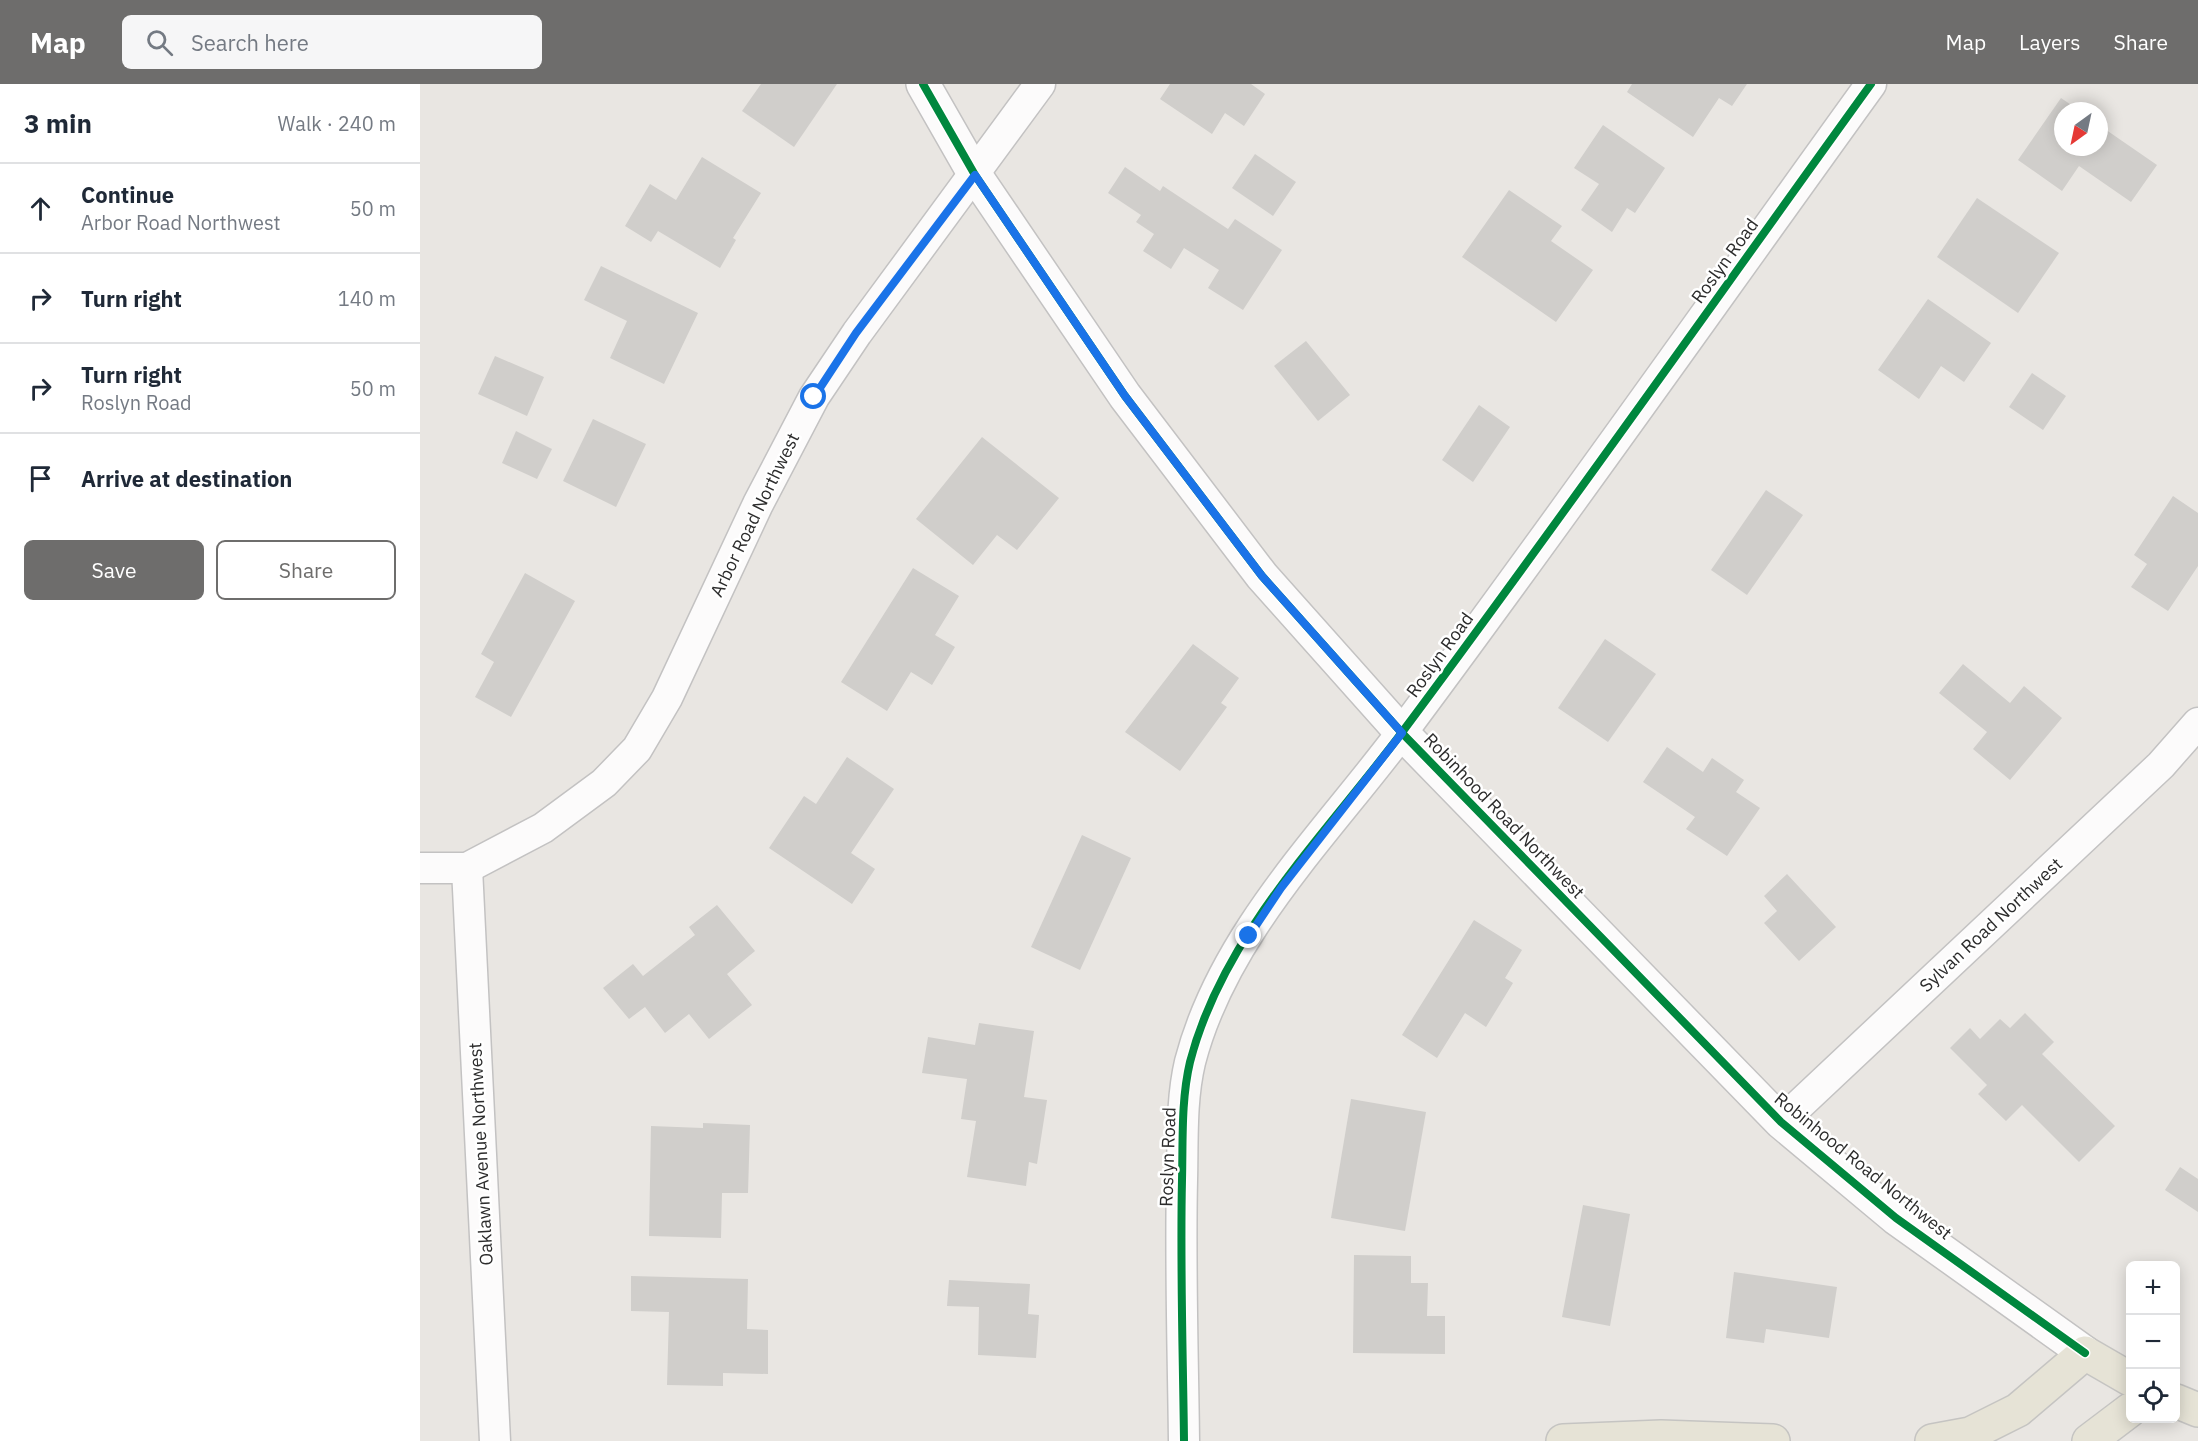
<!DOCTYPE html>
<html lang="en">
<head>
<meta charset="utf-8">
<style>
	body { margin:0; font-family:"IBM Plex Sans",sans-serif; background:#f6f6f7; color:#1f2937 }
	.controls { position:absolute; right:18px; bottom:18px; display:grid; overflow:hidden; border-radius:9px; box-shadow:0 3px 15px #0003 }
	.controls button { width:54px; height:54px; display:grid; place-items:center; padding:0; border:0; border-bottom:2px solid #e0e1e3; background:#fff; color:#1f2937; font:30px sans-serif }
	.compass { position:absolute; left:1634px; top:18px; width:54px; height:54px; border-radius:50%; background:#fff; box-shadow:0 3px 15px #0003; rotate:213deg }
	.stop { position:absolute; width:18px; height:18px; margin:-14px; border:4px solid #1a73e8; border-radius:50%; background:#fff }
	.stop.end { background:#1a73e8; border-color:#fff; box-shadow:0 2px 6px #0008 }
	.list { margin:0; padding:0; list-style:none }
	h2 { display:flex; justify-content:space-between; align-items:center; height:78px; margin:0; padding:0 24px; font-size:26px }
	h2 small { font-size:20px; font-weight:400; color:#747a83 }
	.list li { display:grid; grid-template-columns:39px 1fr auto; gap:18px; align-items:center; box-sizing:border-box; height:90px; padding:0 24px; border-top:2px solid #e0e1e3 }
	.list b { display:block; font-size:22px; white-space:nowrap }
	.list p { margin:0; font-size:20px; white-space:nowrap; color:#747a83 }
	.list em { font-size:20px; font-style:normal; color:#747a83 }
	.actions { display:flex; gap:12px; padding:18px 24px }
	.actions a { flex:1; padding:14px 0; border:2px solid #6e6d6c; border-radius:9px; text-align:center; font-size:21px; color:#6e6d6c }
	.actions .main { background:#6e6d6c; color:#fff }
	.icon { flex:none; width:33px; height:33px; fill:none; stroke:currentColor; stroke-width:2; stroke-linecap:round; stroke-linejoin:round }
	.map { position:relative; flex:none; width:1778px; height:1357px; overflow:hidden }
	header { display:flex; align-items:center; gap:36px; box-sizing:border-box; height:84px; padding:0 30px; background:#6e6d6c; color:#fff }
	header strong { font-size:28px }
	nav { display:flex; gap:33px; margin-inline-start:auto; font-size:21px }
	.search { width:420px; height:54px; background:#f6f6f7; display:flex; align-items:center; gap:15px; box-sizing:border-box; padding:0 21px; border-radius:9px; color:#747a83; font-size:22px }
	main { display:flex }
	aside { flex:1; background:#fff }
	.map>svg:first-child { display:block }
	.building { fill:#d0cecb }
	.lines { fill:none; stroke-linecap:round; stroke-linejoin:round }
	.minor-casing { stroke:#c3c2c2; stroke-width:33 }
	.tertiary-casing { stroke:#c3c2c2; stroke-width:36 }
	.primary-casing { stroke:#c5c4c2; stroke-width:36 }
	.minor { stroke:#fcfbfb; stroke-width:30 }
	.tertiary { stroke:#fcfbfb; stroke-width:33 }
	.primary { stroke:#e6e3d6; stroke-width:33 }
	.cycleway-casing { stroke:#fff; stroke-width:11 }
	.cycleway { stroke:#00873e; stroke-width:8 }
	.route { stroke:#1a73e8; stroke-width:8 }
	.labels { text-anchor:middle; stroke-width:5; stroke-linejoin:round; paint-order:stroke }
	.street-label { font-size:18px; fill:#2c2c2c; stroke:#fff }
</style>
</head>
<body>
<header>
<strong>Map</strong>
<div class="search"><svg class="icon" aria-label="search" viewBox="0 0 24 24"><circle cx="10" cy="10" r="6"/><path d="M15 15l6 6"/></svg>Search here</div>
<nav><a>Map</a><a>Layers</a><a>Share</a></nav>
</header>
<main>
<aside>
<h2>3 min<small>Walk · 240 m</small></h2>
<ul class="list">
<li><svg class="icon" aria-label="ahead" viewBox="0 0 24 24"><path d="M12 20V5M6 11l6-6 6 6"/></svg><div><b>Continue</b><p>Arbor Road Northwest</p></div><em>50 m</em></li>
<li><svg class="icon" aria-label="right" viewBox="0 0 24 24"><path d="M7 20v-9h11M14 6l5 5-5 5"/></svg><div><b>Turn right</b></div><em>140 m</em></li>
<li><svg class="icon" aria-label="right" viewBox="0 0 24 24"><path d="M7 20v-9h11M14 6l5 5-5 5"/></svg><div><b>Turn right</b><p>Roslyn Road</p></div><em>50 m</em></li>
<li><svg class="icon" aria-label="arrive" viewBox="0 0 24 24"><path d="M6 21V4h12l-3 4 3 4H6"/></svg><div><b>Arrive at destination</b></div></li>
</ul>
<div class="actions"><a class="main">Save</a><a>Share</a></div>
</aside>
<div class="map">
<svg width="1778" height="1357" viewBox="0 0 1778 1357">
	<rect width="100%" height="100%" fill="#e9e6e2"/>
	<!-- building -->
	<g class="building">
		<polygon points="341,0 417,0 374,63 322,27"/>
		<polygon points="750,0 831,0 845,10 824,42 805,29 792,50 740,15"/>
		<polygon points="1212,0 1327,0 1312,22 1299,14 1273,53 1207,8"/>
		<polygon points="1641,14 1660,27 1643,27 1643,63 1679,63 1679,41 1737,81 1711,118 1659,82 1642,107 1598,76"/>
		<polygon points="1183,41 1245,84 1215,129 1207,124 1192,148 1161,126 1179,100 1154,84"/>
		<polygon points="835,70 876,98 853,132 812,104"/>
		<polygon points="282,73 341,109 313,154 316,156 300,184 238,147 231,158 205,142 230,100 256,116"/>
		<polygon points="705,83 740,107 743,102 808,145 815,135 862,166 823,226 788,204 799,186 764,164 751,185 723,167 734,150 716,138 721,131 688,109"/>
		<polygon points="1089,106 1142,142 1131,157 1173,186 1136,238 1042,173"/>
		<polygon points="1557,114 1639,169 1598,229 1517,173"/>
		<polygon points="181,182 278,229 244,300 190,274 207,237 164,216"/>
		<polygon points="1508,215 1571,259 1544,298 1521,282 1499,315 1458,286"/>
		<polygon points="886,257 930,311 898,337 854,282"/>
		<polygon points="75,272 124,293 107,332 58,310"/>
		<polygon points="1612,289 1646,312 1623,346 1589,323"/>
		<polygon points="1059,321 1090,343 1053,398 1022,376"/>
		<polygon points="173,335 226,360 196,423 143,397"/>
		<polygon points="96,347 132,365 117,395 82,379"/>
		<polygon points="562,353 639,414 597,466 577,451 553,481 496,435"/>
		<polygon points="1346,406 1383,431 1327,511 1291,486"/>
		<polygon points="1753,412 1778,429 1778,482 1748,527 1711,503 1727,480 1714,471"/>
		<polygon points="493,484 539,512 515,551 535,563 512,601 491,588 467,627 421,598"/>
		<polygon points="105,489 155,517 91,633 55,613 74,578 61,570"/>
		<polygon points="1185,555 1236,590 1188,658 1138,624"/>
		<polygon points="773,560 819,594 801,619 807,623 760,687 705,648"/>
		<polygon points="1543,580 1590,619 1604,602 1642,634 1590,696 1553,665 1567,648 1519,609"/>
		<polygon points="1247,663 1283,688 1292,674 1324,696 1316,708 1340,724 1307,772 1266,745 1275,733 1223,698"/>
		<polygon points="427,673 474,705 431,769 455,785 432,820 349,764 384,712 396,720"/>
		<polygon points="662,751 711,774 660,886 611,863"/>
		<polygon points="1367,790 1416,843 1379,877 1344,839 1357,827 1344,812"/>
		<polygon points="297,821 335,867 307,890 332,921 289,955 269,930 245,949 225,923 209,935 183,904 213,880 223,892 275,851 269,843"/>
		<polygon points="1054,836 1102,866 1085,894 1093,899 1066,943 1045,929 1017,974 982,951"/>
		<polygon points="1605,929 1634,958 1622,970 1695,1042 1659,1078 1602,1021 1586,1037 1558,1010 1567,1001 1530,964 1550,944 1560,955 1580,935 1590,944"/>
		<polygon points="559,939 614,947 604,1013 627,1016 617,1080 609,1078 606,1102 547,1093 556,1037 541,1035 547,995 502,989 508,953 555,961"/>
		<polygon points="931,1015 1006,1028 985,1147 911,1134"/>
		<polygon points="283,1039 330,1041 328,1109 302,1109 301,1154 229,1152 231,1042 283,1044"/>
		<polygon points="1760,1083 1778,1095 1778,1128 1745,1106"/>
		<polygon points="1163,1121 1210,1130 1190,1242 1142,1233"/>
		<polygon points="934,1171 991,1172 991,1199 1008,1199 1007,1232 1025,1232 1025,1270 933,1269"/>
		<polygon points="1314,1188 1417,1203 1409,1254 1346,1245 1344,1259 1306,1254"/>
		<polygon points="211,1192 328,1195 327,1245 348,1246 348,1290 303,1289 303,1302 247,1301 249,1228 211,1227"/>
		<polygon points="529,1196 610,1200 608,1230 619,1231 616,1274 558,1271 559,1223 527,1222"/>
	</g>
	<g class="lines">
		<!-- minor casing -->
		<g class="minor-casing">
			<g id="minor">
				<polyline points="0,784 47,784 123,744 184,699 217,665 247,614 338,420 394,313 437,249 620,0"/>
				<polyline points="47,784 75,1357"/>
				<polyline points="1361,1038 1741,681 1778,639"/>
				<path d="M764,1357C763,1270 760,1183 762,1096C763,1057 761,1016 770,978C803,850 906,750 983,647C1142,434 1295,216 1451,0"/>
			</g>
		</g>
		<!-- tertiary casing -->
		<g class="tertiary-casing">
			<polyline id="tertiary" points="503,0 555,91 705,312 842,492 982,649 1361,1038 1476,1134 1665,1269"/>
		</g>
		<!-- primary casing -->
		<g class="primary-casing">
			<g id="primary">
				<polyline points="1756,1317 1778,1326"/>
				<polyline points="1143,1357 1241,1353 1353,1357"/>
				<polyline points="1512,1357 1550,1350 1598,1326 1665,1269 1710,1295"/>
				<polyline points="1669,1357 1710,1326"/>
			</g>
		</g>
		<!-- minor -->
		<use href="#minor" class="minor"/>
		<!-- tertiary -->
		<use href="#tertiary" class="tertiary"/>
		<!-- primary -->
		<use href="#primary" class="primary"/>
		<!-- cycleway casing -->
		<g class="cycleway-casing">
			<g id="cycleway">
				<polyline points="503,0 555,91 705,312 842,492 982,649 1361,1038 1476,1134 1665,1269"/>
				<path d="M764,1357C763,1270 760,1183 762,1096C763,1057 761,1016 770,978C803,850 906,750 983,647C1142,434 1295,216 1451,0"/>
			</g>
		</g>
		<!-- cycleway -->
		<use href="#cycleway" class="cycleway"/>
	</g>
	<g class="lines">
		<!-- route -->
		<polyline class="route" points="394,313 436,249 555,91 705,312 842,492 982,649 861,804 829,852"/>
	</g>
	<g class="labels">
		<!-- street labels -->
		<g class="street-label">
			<text transform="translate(1305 177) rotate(-54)" y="6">Roslyn Road</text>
			<text transform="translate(335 431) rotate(-64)" y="6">Arbor Road Northwest</text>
			<text transform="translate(1020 571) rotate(-54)" y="6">Roslyn Road</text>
			<text transform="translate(1084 732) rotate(46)" y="6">Robinhood Road Northwest</text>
			<text transform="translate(1571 841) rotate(-43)" y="6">Sylvan Road Northwest</text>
			<text transform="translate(61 1070) rotate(-93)" y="6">Oaklawn Avenue Northwest</text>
			<text transform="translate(748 1073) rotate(-88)" y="6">Roslyn Road</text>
			<text transform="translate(1443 1082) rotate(39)" y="6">Robinhood Road Northwest</text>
		</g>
	</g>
</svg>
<div class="controls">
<button>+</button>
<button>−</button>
<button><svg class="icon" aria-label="locate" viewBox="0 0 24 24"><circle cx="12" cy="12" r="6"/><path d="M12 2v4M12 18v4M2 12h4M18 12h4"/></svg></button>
</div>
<svg class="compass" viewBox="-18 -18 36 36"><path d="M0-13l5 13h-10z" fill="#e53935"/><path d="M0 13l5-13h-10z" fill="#747a83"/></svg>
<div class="stop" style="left:394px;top:313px"></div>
<div class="stop end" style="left:829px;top:852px"></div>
</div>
</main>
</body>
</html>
